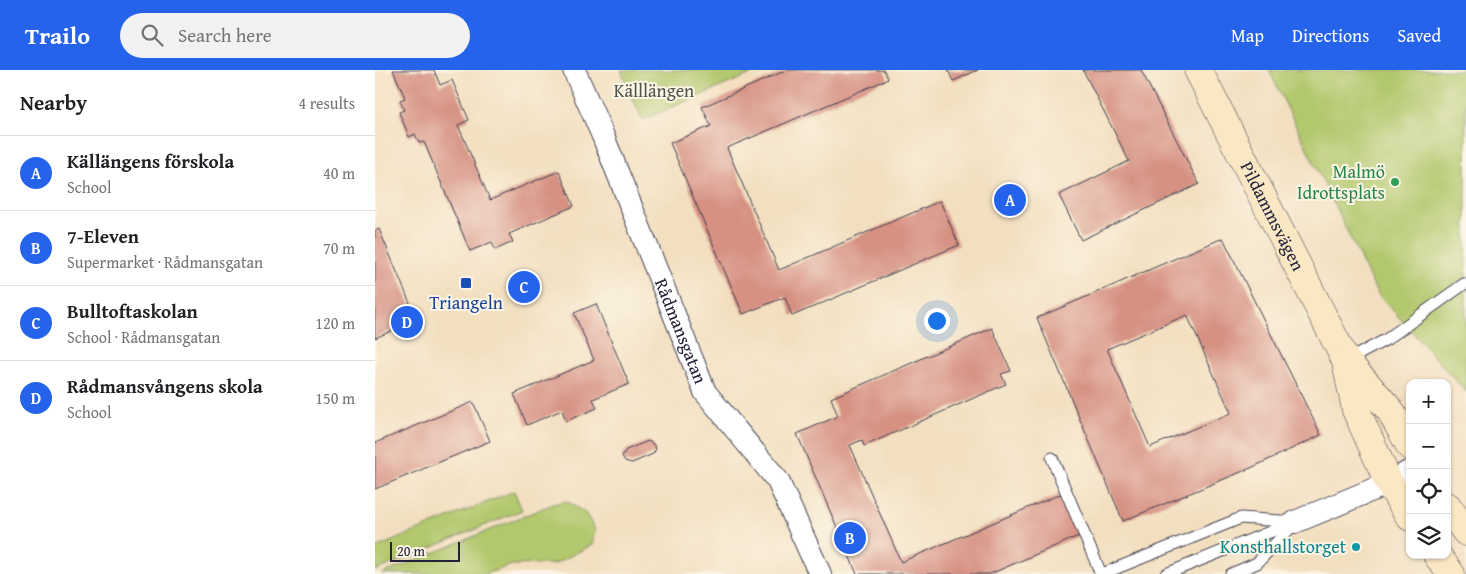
<!DOCTYPE html>
<html lang="en">
<head>
<meta charset="utf-8">
<style>
	body { margin:0; font-family:"Gentium Book Plus",serif; background:#f2f2f2; color:#202124 }
	.controls { position:absolute; right:15px; bottom:15px; display:grid; overflow:hidden; border-radius:10px; box-shadow:0 1px 4px #0004 }
	.controls button { width:45px; height:45px; display:grid; place-items:center; padding:0; border:0; border-bottom:1px solid #e0e0e0; background:#fff; color:#202124; font:25px sans-serif }
	.scale { position:absolute; left:15px; bottom:12px; width:70px; box-sizing:border-box; padding-left:5px; border:2px solid #22223b; border-top:0; font-size:14px; line-height:18px; white-space:nowrap; color:#22223b; -webkit-text-stroke:4px #fcf5e5; paint-order:stroke }
	.you { position:absolute; left:561px; top:250px; width:18px; height:18px; margin:-12px; border:4px solid #fff; border-radius:50%; background:#1a73e8; box-shadow:0 0 0 8px #1a73e833 }
	.badge { display:grid; place-items:center; width:32px; height:32px; border-radius:50%; background:#2563eb; color:#fff; font-size:16px; font-weight:700 }
	.pin { position:absolute; translate:-50% -50%; border:2px solid #fff; box-shadow:0 1px 5px #0006 }
	.list { margin:0; padding:0; list-style:none }
	h2 { display:flex; justify-content:space-between; align-items:center; height:65px; margin:0; padding:0 20px; font-size:21px }
	h2 small { font-size:16px; font-weight:400; color:#757577 }
	.list li { display:grid; grid-template-columns:32px 1fr auto; gap:15px; align-items:center; box-sizing:border-box; height:75px; padding:0 20px; border-top:1px solid #e0e0e0 }
	.list b { display:block; font-size:19px; white-space:nowrap }
	.list p { margin:0; font-size:16px; white-space:nowrap; color:#757577 }
	.list em { font-size:16px; font-style:normal; color:#757577 }
	.icon { flex:none; width:28px; height:28px; fill:none; stroke:currentColor; stroke-width:2; stroke-linecap:round; stroke-linejoin:round }
	.map { position:relative; flex:none; width:1091px; height:504px; overflow:hidden }
	header { display:flex; align-items:center; gap:30px; box-sizing:border-box; height:70px; padding:0 25px; background:#2563eb; color:#fff }
	header strong { font-size:24px }
	nav { display:flex; gap:28px; margin-inline-start:auto; font-size:18px }
	.search { width:350px; height:45px; background:#f2f2f2; display:flex; align-items:center; gap:12px; box-sizing:border-box; padding:0 18px; border-radius:28px; color:#757577; font-size:19px }
	main { display:flex }
	aside { flex:1; background:#fff }
	.map>svg:first-child { display:block }
	.green { fill:#b2c86d; stroke:#6a7554 }
	.building { fill:#d69183; fill-rule:evenodd }
	.lines { fill:none; stroke-linecap:round; stroke-linejoin:round }
	.lane-casing { stroke:#413e4f; stroke-width:13 }
	.street-casing { stroke:#413e4f; stroke-width:24 }
	.secondary-casing { stroke:#413e4f; stroke-width:29 }
	.lane { stroke:#fff; stroke-width:11 }
	.street { stroke:#fff; stroke-width:22 }
	.secondary { stroke:#fae7c3; stroke-width:28 }
	.leisure-dot { fill:#2e9e5b; stroke:#fcf5e5; stroke-width:2 }
	.transit-dot { fill:#1a4fb4; stroke:#fcf5e5; stroke-width:2 }
	.culture-dot { fill:#0f9aa8; stroke:#fcf5e5; stroke-width:2 }
	.labels { text-anchor:middle; stroke-width:4; stroke-linejoin:round; paint-order:stroke }
	.park-label { font-size:18px; fill:#4d544a; stroke:#fcf5e5 }
	.leisure-label { font-size:18px; fill:#27864d; stroke:#fcf5e5; text-anchor:end }
	.street-label { font-size:18px; fill:#22223b; stroke:#fcf5e5 }
	.transit-label { font-size:18px; fill:#164399; stroke:#fcf5e5 }
	.culture-label { font-size:18px; fill:#0d838f; stroke:#fcf5e5; text-anchor:end }
</style>
</head>
<body>
<header>
<strong>Trailo</strong>
<div class="search"><svg class="icon" aria-label="search" viewBox="0 0 24 24"><circle cx="10" cy="10" r="6"/><path d="M15 15l6 6"/></svg>Search here</div>
<nav><a>Map</a><a>Directions</a><a>Saved</a></nav>
</header>
<main>
<aside>
<h2>Nearby<small>4 results</small></h2>
<ul class="list">
<li><span class="badge">A</span><div><b>Källängens förskola</b><p>School</p></div><em>40 m</em></li>
<li><span class="badge">B</span><div><b>7-Eleven</b><p>Supermarket · Rådmansgatan</p></div><em>70 m</em></li>
<li><span class="badge">C</span><div><b>Bulltoftaskolan</b><p>School · Rådmansgatan</p></div><em>120 m</em></li>
<li><span class="badge">D</span><div><b>Rådmansvångens skola</b><p>School</p></div><em>150 m</em></li>
</ul>
</aside>
<div class="map">
<svg width="1091" height="504" viewBox="0 0 1091 504">
	<rect width="100%" height="100%" fill="#fcf5e5"/>
	<filter id="ink" filterUnits="userSpaceOnUse"><feTurbulence type="fractalNoise" baseFrequency=".02" numOctaves="2"/><feDisplacementMap in="SourceGraphic" scale="10" xChannelSelector="R" yChannelSelector="G"/><feConvolveMatrix kernelMatrix="1 2 1 2 8 2 1 2 1" color-interpolation-filters="sRGB"/></filter>
	<filter id="wash" filterUnits="userSpaceOnUse"><feTurbulence type="fractalNoise" baseFrequency=".0096" numOctaves="4" result="noise"/><feDisplacementMap in="SourceGraphic" scale="20" xChannelSelector="R" yChannelSelector="G"/><feGaussianBlur stdDeviation="1.12" result="paint"/><feColorMatrix in="noise" values="0 0 0 0 0 0 0 0 0 0 0 0 0 0 0 0 0 1.4 0 .05"/><feComposite in="paint" operator="in"/></filter>
	<g filter="url(#wash)">
		<rect width="100%" height="100%" fill="#f2dfc0"/>
		<!-- green -->
		<g class="green">
			<polygon points="246,0 386,0 267,50"/>
			<polygon points="894,0 1091,0 1091,322 1002,223"/>
			<polygon points="139,421 147,440 0,501 0,478"/>
			<polygon points="192,431 211,444 220,460 217,475 180,494 137,495 110,504 7,504 178,434"/>
		</g>
		<g id="blocks">
			<!-- building -->
			<g class="building">
				<polygon points="18,0 59,0 65,15 77,10 94,50 83,55 115,130 184,101 199,136 134,164 138,172 120,180 117,172 95,181 49,72 44,73 40,64 34,67 24,42 29,40 25,30 30,28"/>
				<polygon points="412,0 509,0 513,9 352,78 404,200 565,131 584,175 417,246 410,227 368,244 295,73 336,56 327,37"/>
				<polygon points="573,0 603,0 578,11"/>
				<polygon points="708,0 766,0 824,114 706,170 684,125 754,91"/>
				<polygon points="4,159 42,250 0,268 0,161"/>
				<path d="M848,168L946,365L878,397L748,451L662,248ZM812,245L856,343L775,377L732,279Z"/>
				<polygon points="221,234 254,314 218,329 222,338 191,351 187,340 152,355 139,324 219,290 199,243"/>
				<polygon points="617,258 636,301 626,304 631,314 489,376 487,370 475,375 526,492 688,423 706,465 615,504 482,504 422,364 463,346 456,328"/>
				<polygon points="98,332 115,371 0,419 0,373"/>
				<polygon points="273,371 278,374 281,379 278,384 257,393 250,391 247,386 251,380"/>
			</g>
		</g>
	</g>
	<g filter="url(#ink)">
		<use href="#blocks" fill-opacity="0" stroke="#413e4f" stroke-width="1"/>
		<g class="lines">
			<!-- lane casing -->
			<g class="lane-casing">
				<g id="lane">
					<polyline points="971,291 1012,269 1089,214"/>
					<polyline points="677,388 726,504"/>
					<polyline points="727,504 866,448 920,452"/>
					<polyline points="791,504 917,453"/>
					<polyline points="856,504 882,493 918,455"/>
				</g>
			</g>
			<!-- street casing -->
			<g class="street-casing">
				<g id="street">
					<path id="s1" d="M199,0L228,66L330,322L403,411L445,504"/>
					<polyline points="920,452 1014,413 1035,401"/>
				</g>
			</g>
			<!-- secondary casing -->
			<g class="secondary-casing">
				<g id="secondary">
					<path id="s2" d="M823,0L971,291L1015,340L1035,376"/>
					<polyline points="971,292 981,340 1014,413 1035,447"/>
					<polyline points="1072,436 1091,462"/>
					<polyline points="1062,485 1076,504"/>
				</g>
			</g>
			<!-- lane -->
			<use href="#lane" class="lane"/>
			<!-- street -->
			<use href="#street" class="street"/>
			<!-- secondary -->
			<use href="#secondary" class="secondary"/>
		</g>
	</g>
	<!-- markers -->
	<circle class="leisure-dot" cx="1020" cy="112" r="5"/>
	<rect class="transit-dot" x="85" y="207" width="12" height="12" rx="2.5"/>
	<circle class="culture-dot" cx="981" cy="477" r="5"/>
	<g class="labels">
		<!-- park labels -->
		<g class="park-label">
			<text x="279" y="27">Källlängen</text>
		</g>
		<!-- leisure labels -->
		<g class="leisure-label">
			<text x="1010" y="108">Malmö<tspan x="1010" dy="21">Idrottsplats</tspan></text>
		</g>
		<!-- street labels -->
		<g class="street-label">
			<text dy="6" stroke="none"><textPath href="#s2" startOffset="164">Pildammsvägen</textPath></text>
			<text dy="6" stroke="none"><textPath href="#s1" startOffset="282">Rådmansgatan</textPath></text>
		</g>
		<!-- transit labels -->
		<g class="transit-label">
			<text x="91" y="239">Triangeln</text>
		</g>
		<!-- culture labels -->
		<g class="culture-label">
			<text x="971" y="483">Konsthallstorget</text>
		</g>
	</g>
</svg>
<div class="controls">
<button>+</button>
<button>−</button>
<button><svg class="icon" aria-label="locate" viewBox="0 0 24 24"><circle cx="12" cy="12" r="6"/><path d="M12 2v4M12 18v4M2 12h4M18 12h4"/></svg></button>
<button><svg class="icon" aria-label="layers" viewBox="0 0 24 24"><path d="M12 4l9 5-9 5-9-5zM3 14l9 5 9-5"/></svg></button>
</div>
<div class="scale">20 m</div>
<div class="you"></div>
<div class="pin badge" style="left:635px;top:130px">A</div>
<div class="pin badge" style="left:475px;top:468px">B</div>
<div class="pin badge" style="left:149px;top:217px">C</div>
<div class="pin badge" style="left:32px;top:252px">D</div>
</div>
</main>
</body>
</html>
